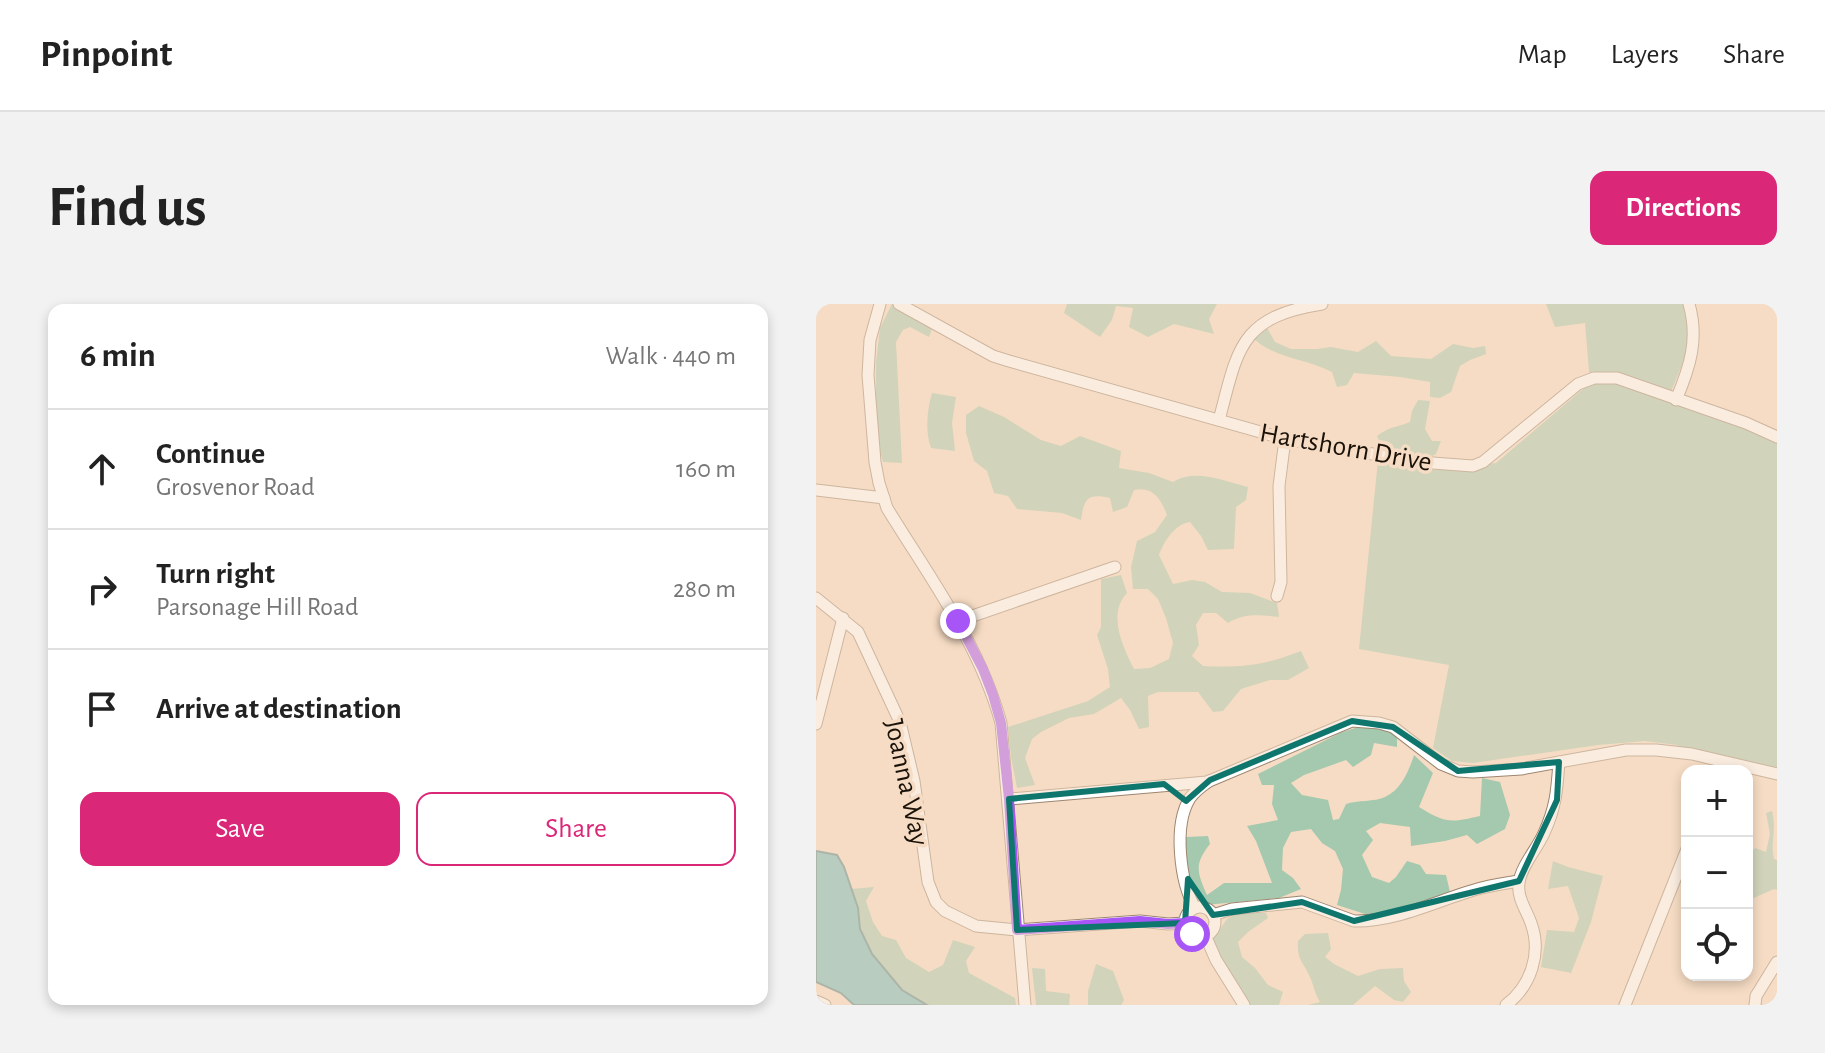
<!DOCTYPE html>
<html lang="en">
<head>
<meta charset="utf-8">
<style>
	body { margin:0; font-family:"Alegreya Sans",sans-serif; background:#f2f2f2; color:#222 }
	.controls { position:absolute; right:24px; bottom:24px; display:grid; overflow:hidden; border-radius:16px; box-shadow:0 4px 12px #0003 }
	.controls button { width:72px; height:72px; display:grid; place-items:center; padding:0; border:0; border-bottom:2px solid #e0e0e0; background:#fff; color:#222; font:40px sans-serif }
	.stop { position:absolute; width:24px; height:24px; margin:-18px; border:6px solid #a855f7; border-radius:50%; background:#fff }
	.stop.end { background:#a855f7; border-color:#fff; box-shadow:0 2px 8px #0008 }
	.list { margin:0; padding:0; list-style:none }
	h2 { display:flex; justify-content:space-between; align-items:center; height:104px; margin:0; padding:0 32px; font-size:34px }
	h2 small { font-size:26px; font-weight:400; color:#767676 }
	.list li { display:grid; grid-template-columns:52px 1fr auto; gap:24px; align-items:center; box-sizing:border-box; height:120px; padding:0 32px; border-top:2px solid #e0e0e0 }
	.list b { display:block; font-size:30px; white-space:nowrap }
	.list p { margin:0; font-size:26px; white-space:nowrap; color:#767676 }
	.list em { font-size:26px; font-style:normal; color:#767676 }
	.actions { display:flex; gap:16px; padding:24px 32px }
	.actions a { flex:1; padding:18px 0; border:2px solid #db2777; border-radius:16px; text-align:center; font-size:28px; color:#db2777 }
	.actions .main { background:#db2777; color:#fff }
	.icon { flex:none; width:44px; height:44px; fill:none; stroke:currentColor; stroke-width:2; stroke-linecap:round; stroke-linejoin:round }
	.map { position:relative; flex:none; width:961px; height:701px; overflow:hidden; border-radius:16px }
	header { display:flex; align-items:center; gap:48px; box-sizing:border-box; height:112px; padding:0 40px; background:#fff; border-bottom:2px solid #e0e0e0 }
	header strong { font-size:38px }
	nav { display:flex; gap:44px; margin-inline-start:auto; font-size:28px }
	.intro { display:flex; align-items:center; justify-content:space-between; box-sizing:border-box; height:192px; padding:0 48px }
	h1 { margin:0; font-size:56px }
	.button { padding:20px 36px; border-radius:16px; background:#db2777; color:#fff; font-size:28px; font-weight:700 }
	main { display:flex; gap:48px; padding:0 48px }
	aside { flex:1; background:#fff; border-radius:16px; box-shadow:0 4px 12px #0003 }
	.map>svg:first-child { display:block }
	.green { fill:#a4c9ae }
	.water { fill:#6db8bb; stroke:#548686; stroke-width:2 }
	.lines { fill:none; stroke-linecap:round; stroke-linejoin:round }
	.minor-casing { stroke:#9d8670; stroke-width:13 }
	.minor { stroke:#fff; stroke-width:11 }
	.route { stroke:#a855f7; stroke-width:10 }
	.marked { fill:none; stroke:#0f766e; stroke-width:6; stroke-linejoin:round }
	.labels { text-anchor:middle; stroke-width:7; stroke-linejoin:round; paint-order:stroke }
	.street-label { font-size:28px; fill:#1a1209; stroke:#f6dcc4 }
</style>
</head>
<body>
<header>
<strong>Pinpoint</strong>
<nav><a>Map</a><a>Layers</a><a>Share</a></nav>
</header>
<div class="intro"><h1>Find us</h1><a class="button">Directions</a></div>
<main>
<aside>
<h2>6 min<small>Walk · 440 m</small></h2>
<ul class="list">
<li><svg class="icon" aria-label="ahead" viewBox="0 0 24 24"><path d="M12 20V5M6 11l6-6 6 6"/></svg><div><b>Continue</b><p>Grosvenor Road</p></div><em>160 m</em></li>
<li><svg class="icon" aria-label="right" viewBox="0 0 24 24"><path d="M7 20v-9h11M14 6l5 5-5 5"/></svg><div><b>Turn right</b><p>Parsonage Hill Road</p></div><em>280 m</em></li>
<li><svg class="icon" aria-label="arrive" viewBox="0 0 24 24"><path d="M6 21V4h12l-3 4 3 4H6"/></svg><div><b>Arrive at destination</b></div></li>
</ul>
<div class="actions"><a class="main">Save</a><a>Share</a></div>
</aside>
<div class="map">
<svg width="961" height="701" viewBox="0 0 961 701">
	<rect width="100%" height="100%" fill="#f6dcc4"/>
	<!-- green -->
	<g class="green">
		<polygon points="76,0 117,22 113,33 94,23 87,26 80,38 86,159 67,158 60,133 60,59 64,24"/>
		<polygon points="251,0 401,0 393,15 398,30 358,20 332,33 313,23 317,4 300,2 296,16 284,33 248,9"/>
		<polygon points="730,0 867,0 877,34 852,95 961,131 961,474 876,450 861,441 829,437 782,441 657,459 636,457 617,444 633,361 543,345 562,156 619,166 680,159 774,79 769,19 739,23"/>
		<path d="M450,22L459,38L475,45H501L515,43L542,48L560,37L575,52L615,55L637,40L657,44L669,42L670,50L654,56L644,62L635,88L624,94L614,93V78L584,73L538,69L531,81L521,83L516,68C489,54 458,55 436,33Z"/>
		<path d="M116,89L140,93L136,119L139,147L115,144C109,127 111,106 116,89Z"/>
		<path d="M602,96L614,97L609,125L616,137H625L620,150L607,157L568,147L561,132C575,122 579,124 594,118L596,107Z"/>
		<path d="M163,102L188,113L225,136L245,142L264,132L305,147L303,164L333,169L357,178C380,164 407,177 432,183L430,196L420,203L418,245L392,246L385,232L374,218C359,220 348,237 343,251L357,280L376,276L389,278L406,288L434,289L461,299L463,313C444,311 429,309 412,319L400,309H387L380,321L383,341L376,352L387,362C424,364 450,361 485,347L493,364L472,376H454L425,385L407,407L397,408L382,388H342L332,392L333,423L323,425L314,406L305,394L278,410L253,414L225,428L216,435L209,454L219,481L201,484L195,453L192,423L272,397L294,383L292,365L281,331L285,323V275L305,271L311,289C291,310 307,343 318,365L334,364L353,355L357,339L350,314L342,295L332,285H317L315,263L321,237L339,228L351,211C345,195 337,182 318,186L311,203L297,208L294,194C272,189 268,194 265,216L246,209L201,205L192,192L178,189L171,167L158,157L150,129V111Z"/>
		<path d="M545,422L581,429V443L558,439L555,451L537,463L530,456L488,471L475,479L486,491L512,496L517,516L523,515L530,500C541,496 559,498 569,493C585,486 593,467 598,451L617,469L603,503C629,519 634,519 664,512L666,474L684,478L694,511L689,525L661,540L651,531L629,537L595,542L594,523L564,519L550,527L557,536L546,551L556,573L573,579L580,573L591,557L604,561L610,570L630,571L634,588L577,607L549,610L521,601L525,586L527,565L519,547L506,539L495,525L475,528L467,544L466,566L477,574L485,585L463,594L389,601L375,590L368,559L370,533L392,532L394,540C378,560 381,568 391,591L408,579H456L440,537L431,522L462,516L456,500L458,481H446L442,470L524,429Z"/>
		<path d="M956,507C961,525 954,539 958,555L961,556V586L958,585L931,597V554L939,544L950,548L954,530L950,509Z"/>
		<polygon points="737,557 752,563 787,572 775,618 755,669 725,663 731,626 758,628 763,614 752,582 732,585"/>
		<polygon points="58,583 50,597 57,618 66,632 80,636 90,654 113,668 127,661 137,636 159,643 150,657 153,669 199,694 200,701 111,701 103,697 86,686 56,650 44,625 42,604 35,585"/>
		<polygon points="422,609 450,609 452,614 432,628 422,638 426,653 439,664 452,681 467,688 463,701 433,701 393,641 411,615"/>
		<path d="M512,629L515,645L509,653L518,660L542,672L564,665L587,664L588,677L595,688L587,698L578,696L559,682L537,701H492L504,698C498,688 498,682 494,673C487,657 481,657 482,637L489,630Z"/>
		<polygon points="280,660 297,667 308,696 305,701 272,701 272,687"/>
		<polygon points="216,664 229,665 230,687 254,690 253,701 220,701"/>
	</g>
	<!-- water -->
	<polygon class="water" points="0,547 21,551 28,563 42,604 44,625 56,650 86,686 111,701 38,701 25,689 0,678"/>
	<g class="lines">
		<!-- minor casing -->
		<g class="minor-casing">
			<g id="minor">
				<path d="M64,0L54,36L52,71L59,158L63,179L71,204C114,274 163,339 185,419L209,701"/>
				<polyline points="83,0 177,52 193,57 469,135 603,158 657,162 667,158 762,80 778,74 801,74 930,119 961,133"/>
				<path d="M860,96C874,63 883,35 873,0"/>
				<path d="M403,116C422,45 423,13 506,0"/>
				<polyline points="0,186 68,194"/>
				<polyline points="461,292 465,278 463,182 469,135"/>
				<polyline points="0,294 42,328 84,418 98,477 112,578 120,598 129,607 160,622 201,626 324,617 352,620 369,619"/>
				<polyline points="142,317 299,263"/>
				<polyline points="0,420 27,314"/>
				<polyline points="193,495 391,478 536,417 563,419 577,423 625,460 642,467 657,468 705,465 810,446 840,446 876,450 961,470"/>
				<circle cx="384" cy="618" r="15"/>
				<path d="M379,604C364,578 357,521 374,494C379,487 386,482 393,477"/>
				<path d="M397,611L416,605L486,598L538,617C581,618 624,595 665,584C678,581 690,579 703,577"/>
				<polyline points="389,631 400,656 428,701"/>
				<polyline points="0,697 9,701"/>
				<path d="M690,701C715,682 726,649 715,619C710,605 701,594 703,579C705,562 721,545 728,529C740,503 741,486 743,458"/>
				<polyline points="809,701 871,545"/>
				<polyline points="939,701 940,692 961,658"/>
			</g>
		</g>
		<!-- minor -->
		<use href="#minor" class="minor"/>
	</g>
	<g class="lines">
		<!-- route -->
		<polyline class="route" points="142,317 167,365 177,391 185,419 193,495 201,626 324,617 352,620 369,619 372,626 376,630"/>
	</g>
	<!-- marked area -->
	<path d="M0 0H961V701H0ZM536,417L577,423L642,467L743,458L741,496L703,577L538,617L486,598L397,611L372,575L369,619L201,626L193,495L348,480L370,497L394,476Z" fill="#f6dcc4" fill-opacity=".55" fill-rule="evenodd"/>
	<path class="marked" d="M536,417L577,423L642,467L743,458L741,496L703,577L538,617L486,598L397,611L372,575L369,619L201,626L193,495L348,480L370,497L394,476Z"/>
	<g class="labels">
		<!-- street labels -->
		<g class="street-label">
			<text transform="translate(530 142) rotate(10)" y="10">Hartshorn Drive</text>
			<text transform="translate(92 478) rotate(78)" y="10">Joanna Way</text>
		</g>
	</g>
</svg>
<div class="controls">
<button>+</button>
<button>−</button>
<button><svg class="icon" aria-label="locate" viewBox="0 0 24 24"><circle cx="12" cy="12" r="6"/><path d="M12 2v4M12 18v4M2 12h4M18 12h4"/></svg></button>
</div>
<div class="stop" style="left:376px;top:630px"></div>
<div class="stop end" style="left:142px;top:317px"></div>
</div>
</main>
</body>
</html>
